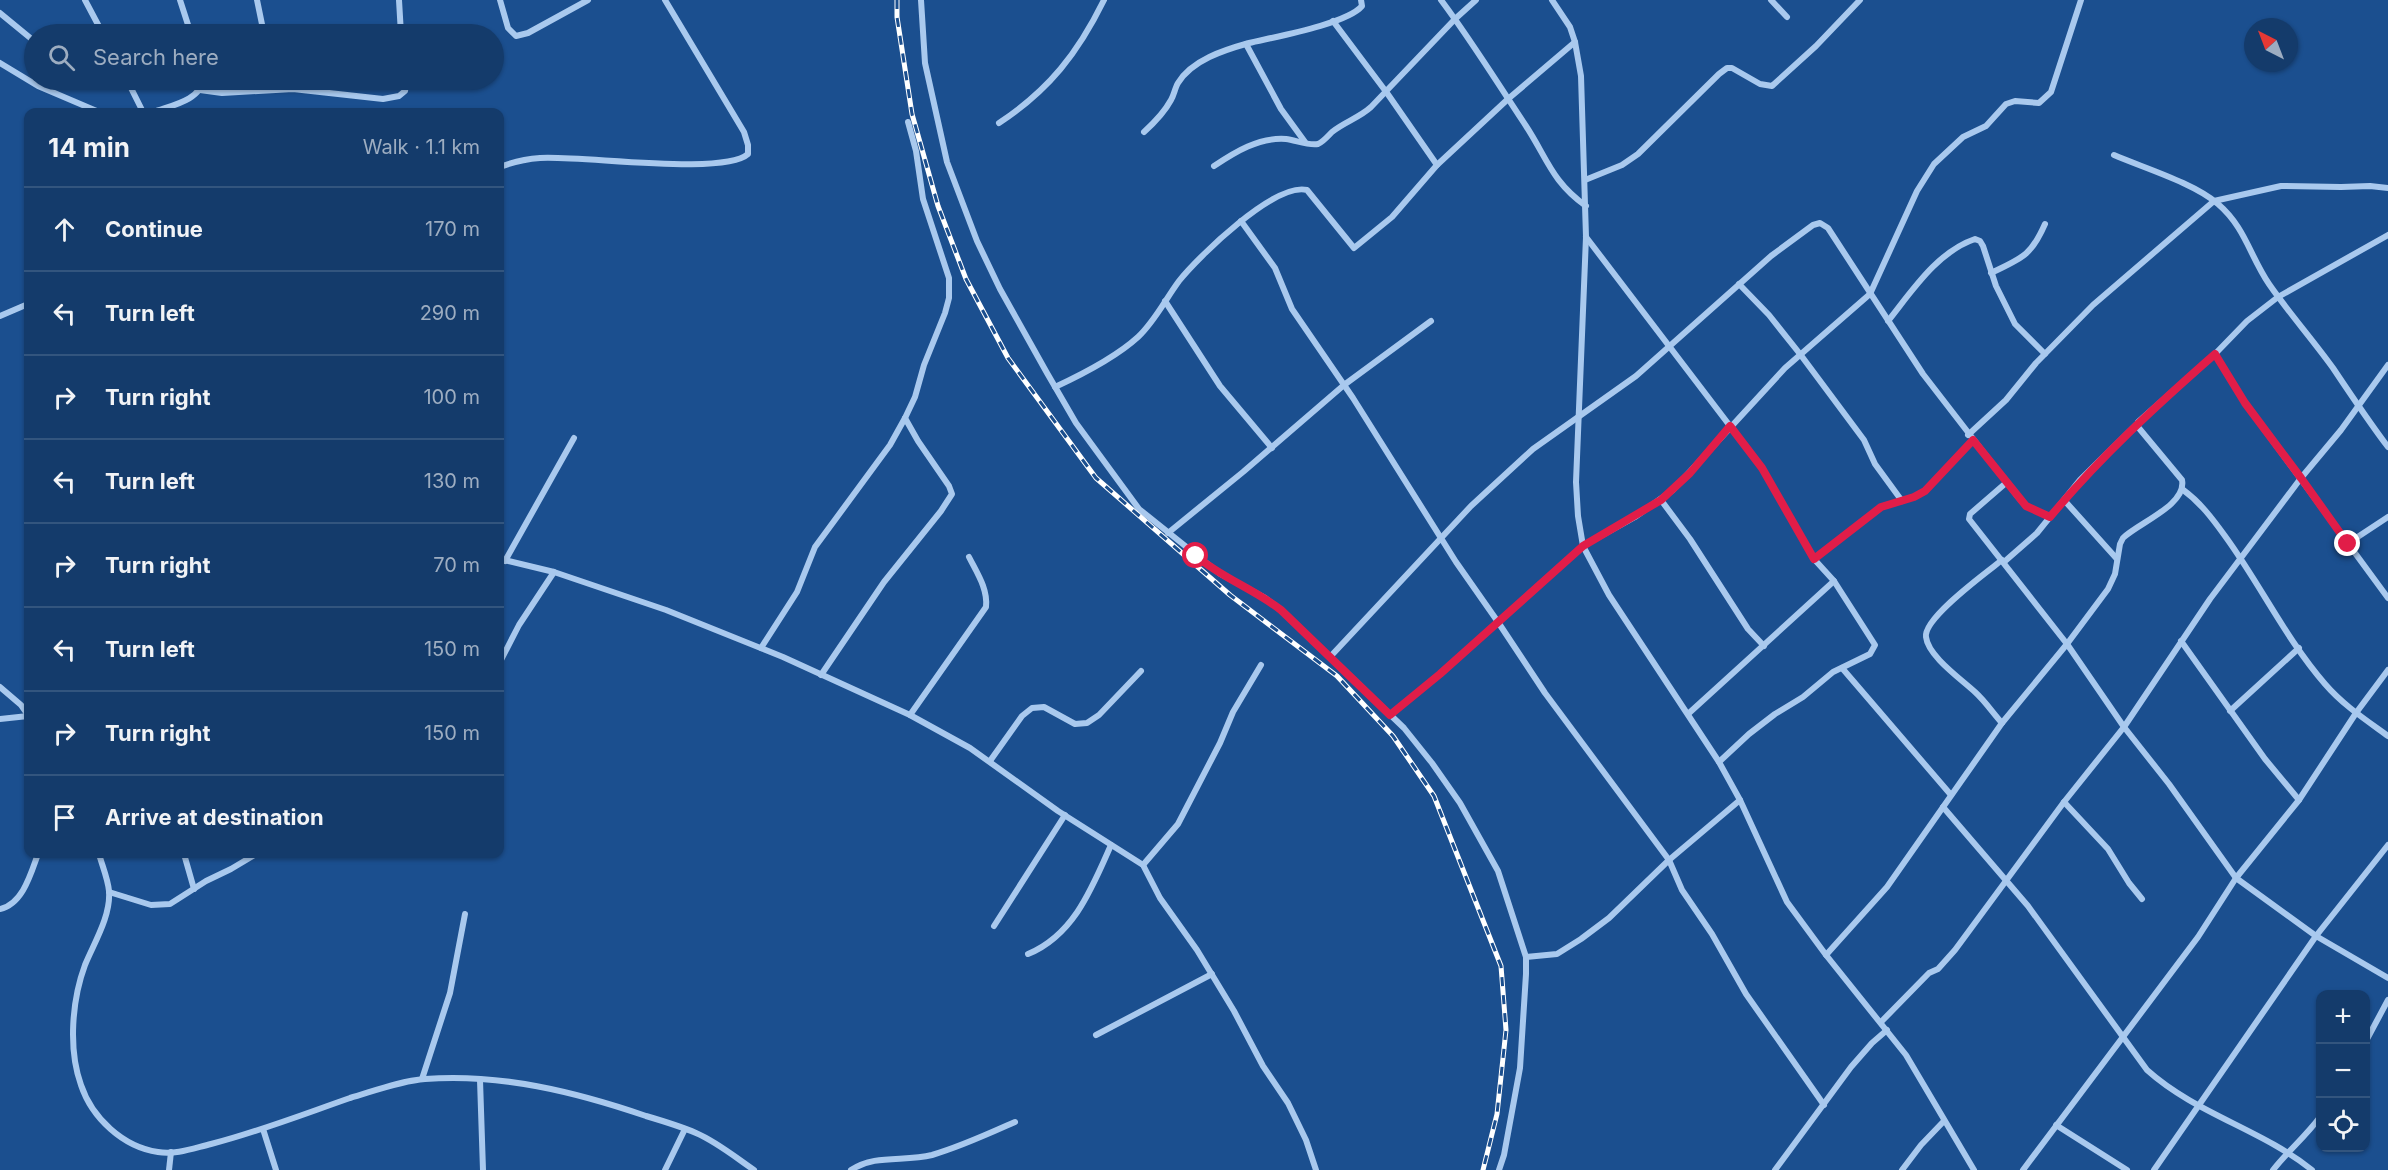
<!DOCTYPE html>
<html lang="en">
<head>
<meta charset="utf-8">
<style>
	body { margin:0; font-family:Inter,sans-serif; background:#214673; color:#f1f3f6 }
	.controls { position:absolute; right:18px; bottom:18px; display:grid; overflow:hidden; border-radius:12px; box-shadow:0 2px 4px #0004 }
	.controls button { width:54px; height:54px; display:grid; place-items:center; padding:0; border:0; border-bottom:2px solid #33557e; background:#143b6b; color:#f1f3f6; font:30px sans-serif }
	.compass { position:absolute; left:2244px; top:18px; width:54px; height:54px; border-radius:50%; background:#143b6b; box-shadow:0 2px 4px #0004; rotate:318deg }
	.stop { position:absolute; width:18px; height:18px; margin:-14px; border:4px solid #e11d48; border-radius:50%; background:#fff }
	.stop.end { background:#e11d48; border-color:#fff; box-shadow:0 2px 6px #0008 }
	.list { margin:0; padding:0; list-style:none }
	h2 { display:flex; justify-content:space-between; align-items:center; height:78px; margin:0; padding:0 24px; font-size:26px }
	h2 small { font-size:20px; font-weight:400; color:#9dadc1 }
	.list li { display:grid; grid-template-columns:39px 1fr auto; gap:18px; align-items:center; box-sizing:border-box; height:84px; padding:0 24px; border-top:2px solid #33557e }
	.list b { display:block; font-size:22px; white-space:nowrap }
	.list em { font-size:20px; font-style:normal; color:#9dadc1 }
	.icon { flex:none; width:33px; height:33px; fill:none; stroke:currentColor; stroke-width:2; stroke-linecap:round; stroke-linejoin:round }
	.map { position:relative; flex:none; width:2388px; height:1170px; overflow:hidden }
	.search { position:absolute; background:#143b6b; box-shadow:0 2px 4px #0004; left:24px; top:24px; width:480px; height:66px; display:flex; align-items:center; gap:15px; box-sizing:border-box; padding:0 21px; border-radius:33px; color:#9dadc1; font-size:22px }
	.panel { position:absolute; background:#143b6b; box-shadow:0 2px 4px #0004; left:24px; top:108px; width:480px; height:750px; border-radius:12px }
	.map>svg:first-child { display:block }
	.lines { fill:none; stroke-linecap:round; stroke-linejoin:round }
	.minor { stroke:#a9c9ee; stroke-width:6 }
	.rail-casing { stroke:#fff; stroke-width:5 }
	.rail { stroke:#1b4f8f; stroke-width:3; stroke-dasharray:9; stroke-linecap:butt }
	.route { stroke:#e11d48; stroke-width:8 }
</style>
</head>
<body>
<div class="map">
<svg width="2388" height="1170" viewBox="0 0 2388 1170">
	<rect width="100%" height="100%" fill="#1b4f8f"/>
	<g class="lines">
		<!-- minor -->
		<g class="minor">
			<polyline points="85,0 103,34"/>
			<polyline points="180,0 191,34"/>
			<polyline points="257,0 264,34"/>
			<polyline points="399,0 401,34"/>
			<polyline points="500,0 508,28 516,36 528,33 588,0"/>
			<polyline points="921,0 925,63 947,162 977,241 1000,289 1047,373 1076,423 1139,509 1219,573 1265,598 1281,610 1404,728 1432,763 1460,803 1498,871 1526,957 1526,974 1520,1068 1504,1155 1499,1170"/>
			<path d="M1441,0C1471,40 1498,84 1526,126C1547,158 1552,182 1586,206"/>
			<polyline points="1552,0 1570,27 1575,42 1581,76 1586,237 1576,482 1578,516 1583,546 1609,595 1719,762 1740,800 1787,902 1826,955 1906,1055 1974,1170"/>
			<polyline points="1771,0 1787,17"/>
			<polyline points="0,13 34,41"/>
			<polyline points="1333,21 1387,93 1437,165"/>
			<polyline points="1246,44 1281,109 1305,142"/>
			<polyline points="0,63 38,86 99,112"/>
			<polyline points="127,80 143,112"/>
			<polyline points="273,80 275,89"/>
			<polyline points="200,90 222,93 293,89 383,99 399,96 405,91 407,80"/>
			<path d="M154,112C169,106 202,100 202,80"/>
			<path d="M999,123C1049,90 1078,53 1104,0"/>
			<path d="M1144,132C1155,122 1164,113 1171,100C1174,95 1175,88 1178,83C1192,60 1224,50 1249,43C1274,37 1347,24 1362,6L1361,0"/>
			<path d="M2114,155C2144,168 2194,183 2218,204C2245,227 2250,256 2269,284C2289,313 2313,340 2333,368C2351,395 2369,422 2388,447"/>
			<path d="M1214,166C1235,152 1259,137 1286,139C1295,140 1309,146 1318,144C1323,142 1328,136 1332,132C1344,122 1359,118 1371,107L1455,19L1476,0"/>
			<path d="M500,167C513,162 526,159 540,158C580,155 724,176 748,154V145L744,132L665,0"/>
			<polyline points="1585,180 1622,165 1638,154 1719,74 1727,68 1732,68 1760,84 1772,86 1816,46 1860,0"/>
			<polyline points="1241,221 1275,268 1292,309 1353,398 1456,562 1498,622 1545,693 1669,860 1682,890 1712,934 1746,994 1824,1105"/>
			<polyline points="1586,237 1762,468 1814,559 1834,581 1875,645 1870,654 1833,672 1803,697 1775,714 1749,734 1719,762"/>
			<path d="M1991,273C2022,258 2031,256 2045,224"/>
			<polyline points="1739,284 1769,315 1800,354 1864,440 1875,464 1902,501"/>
			<polyline points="1165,301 1220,386 1272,448"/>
			<polyline points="0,316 28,304"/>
			<path d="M1888,321C1912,291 1937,252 1975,239L1980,241L1983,246L1996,286L2015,324L2045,354"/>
			<polyline points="2215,354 2245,403 2388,598"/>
			<path d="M1055,387C1083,374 1115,358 1138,337C1155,321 1165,300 1179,281C1198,257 1275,182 1307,190L1354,248L1392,217L1437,165L1508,99L1575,42"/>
			<polyline points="1968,435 2006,400 2036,363 2093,305 2214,201 2281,186 2341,187 2370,186 2388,188"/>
			<polyline points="2007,482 1970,514 1969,519 2067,644 2124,727 2169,784 2236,878 2316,936 2388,978"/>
			<path d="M2182,489C2200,502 2212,518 2225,536C2260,584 2286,639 2325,684C2343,705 2366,720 2388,736"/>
			<polyline points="1661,500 1690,539 1748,629 1764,646"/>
			<polyline points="2064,500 2117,559"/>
			<polyline points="1168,533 1243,472 1344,385 1431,321"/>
			<polyline points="2347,544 2388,517"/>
			<polyline points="500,559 554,572 666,610 783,657 910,715 970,748 1058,811 1143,865 1160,898 1197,950 1234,1011 1263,1066 1288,1103 1306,1140 1316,1170"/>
			<polyline points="1814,559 1881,507 1914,497 1925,491 1973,440"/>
			<polyline points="505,561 574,438"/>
			<polyline points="2004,562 2037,533 2080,480 2137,424"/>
			<polyline points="2181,641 2265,759 2299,800"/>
			<polyline points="761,648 797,592 815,547 890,445 905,418 915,397 924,365 945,313 949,298 949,278 923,199 916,151 908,122"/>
			<polyline points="1330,657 1471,506 1533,449 1636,376 1771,256 1813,225 1820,223 1828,228 1923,374 2018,497 2026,506 2050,517"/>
			<polyline points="500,662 519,625 554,572"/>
			<polyline points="1842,668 1951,795"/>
			<polyline points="821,675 884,582 941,511 952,494 949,486 918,441 905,418"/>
			<polyline points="0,687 21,705 28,715"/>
			<polyline points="2230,711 2299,648"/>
			<polyline points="1688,714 1834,581"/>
			<path d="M910,715L986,607C988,589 977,573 969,557"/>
			<polyline points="1390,715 1440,674 1583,546 1635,517 1673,490 1785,368 1870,294 1917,191 1934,164 1963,137 1986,126 2006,104 2015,101 2039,103 2051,92 2081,0"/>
			<polyline points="0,719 28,716"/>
			<path d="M2002,723C1993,713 1985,701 1975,692C1961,679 1928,656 1926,637C1923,618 1987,572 2002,560"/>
			<polyline points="990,761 1022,716 1032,708 1044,707 1075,724 1087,723 1099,715 1141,671"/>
			<polyline points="2064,802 2108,849 2129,883 2142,899"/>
			<path d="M1943,807L2028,906L2147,1070C2196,1114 2261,1129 2312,1170"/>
			<path d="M99,854C102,865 108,879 109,891C111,916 94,943 85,965C72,1000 68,1049 81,1085C92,1118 123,1147 158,1152C176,1155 194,1148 211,1144C258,1132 304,1114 350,1098C374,1091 400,1081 425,1079C499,1073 576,1092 646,1116C663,1121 680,1126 696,1133C717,1142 735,1157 754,1170"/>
			<polyline points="184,854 194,889"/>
			<polyline points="1143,865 1178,824 1220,743 1233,712 1261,665"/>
			<polyline points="109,892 151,905 170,904 206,881 231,869 256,854"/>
			<path d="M0,909C23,904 31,873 38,854"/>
			<polyline points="994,926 1065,815"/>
			<path d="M1028,954C1074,935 1092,888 1111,845"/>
			<path d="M1826,955L1887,887L2002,723L2067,644L2108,589L2115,574L2120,544L2123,538C2138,523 2187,505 2182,480L2138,427V422L2215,354L2247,321L2278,297L2388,235"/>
			<polyline points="1526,957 1557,954 1581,939 1609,918 1669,860 1740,800"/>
			<polyline points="1881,1022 1929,973 1938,969 1955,950 2064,802 2124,727 2210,599 2301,478 2341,430 2388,365"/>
			<polyline points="1096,1035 1212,974"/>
			<polyline points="2366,1041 2388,1000"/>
			<polyline points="422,1079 450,993 465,914"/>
			<polyline points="480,1080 483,1170"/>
			<polyline points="2056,1125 2127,1170"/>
			<polyline points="263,1129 276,1170"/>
			<polyline points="169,1170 171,1152"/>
			<polyline points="665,1170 685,1129"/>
			<path d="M851,1170C875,1154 904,1162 932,1155C960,1147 988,1134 1015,1122"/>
			<polyline points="1775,1170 1851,1067 1872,1043 1887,1030"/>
			<polyline points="1902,1170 1921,1145 1944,1121"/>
			<polyline points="2023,1170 2198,937 2236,878 2299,800 2356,713 2388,670"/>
			<polyline points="2154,1170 2316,936 2388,845"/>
			<path d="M2273,1170C2288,1151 2306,1136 2320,1117"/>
		</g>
		<!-- rail casing -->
		<g class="rail-casing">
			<polyline id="rail" points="897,0 897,17 912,114 938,206 966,279 1008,358 1096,478 1230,595 1337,676 1393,736 1434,796 1501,966 1506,1030 1497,1114 1483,1170"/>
		</g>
		<!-- rail -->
		<use href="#rail" class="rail"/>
	</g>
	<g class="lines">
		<!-- route -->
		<path class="route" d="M1196,556C1222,578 1254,589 1281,610L1390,715L1440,674L1583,546L1661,500L1690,473L1730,426L1762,468L1814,559L1881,507L1914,497L1925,491L1973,440L2026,506L2050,517C2100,457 2157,405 2215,354L2245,403L2301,478L2348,544"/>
	</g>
</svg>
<div class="controls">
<button>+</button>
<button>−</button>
<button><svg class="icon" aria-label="locate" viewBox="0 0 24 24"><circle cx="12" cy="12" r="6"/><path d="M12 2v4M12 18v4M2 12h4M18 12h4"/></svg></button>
</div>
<svg class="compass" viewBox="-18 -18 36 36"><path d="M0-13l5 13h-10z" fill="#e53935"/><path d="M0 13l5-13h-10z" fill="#9dadc1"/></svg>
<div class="stop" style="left:1196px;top:556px"></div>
<div class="stop end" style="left:2348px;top:544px"></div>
<div class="search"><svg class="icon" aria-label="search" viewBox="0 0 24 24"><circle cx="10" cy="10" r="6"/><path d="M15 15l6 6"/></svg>Search here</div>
<section class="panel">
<h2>14 min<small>Walk · 1.1 km</small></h2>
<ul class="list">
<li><svg class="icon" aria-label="ahead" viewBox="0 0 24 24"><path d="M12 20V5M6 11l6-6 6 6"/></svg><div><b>Continue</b></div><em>170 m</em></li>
<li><svg class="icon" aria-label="left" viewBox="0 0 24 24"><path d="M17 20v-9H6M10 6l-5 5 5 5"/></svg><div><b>Turn left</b></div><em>290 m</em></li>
<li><svg class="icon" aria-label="right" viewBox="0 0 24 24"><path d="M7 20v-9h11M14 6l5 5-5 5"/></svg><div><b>Turn right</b></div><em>100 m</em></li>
<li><svg class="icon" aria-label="left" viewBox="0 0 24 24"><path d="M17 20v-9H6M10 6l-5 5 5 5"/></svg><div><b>Turn left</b></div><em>130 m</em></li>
<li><svg class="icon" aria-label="right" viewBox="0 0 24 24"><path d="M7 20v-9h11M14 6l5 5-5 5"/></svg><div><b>Turn right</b></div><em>70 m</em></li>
<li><svg class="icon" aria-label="left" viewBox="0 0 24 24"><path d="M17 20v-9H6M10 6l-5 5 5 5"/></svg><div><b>Turn left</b></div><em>150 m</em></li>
<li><svg class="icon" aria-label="right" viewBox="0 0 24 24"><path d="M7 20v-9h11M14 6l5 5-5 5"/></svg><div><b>Turn right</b></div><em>150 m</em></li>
<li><svg class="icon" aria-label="arrive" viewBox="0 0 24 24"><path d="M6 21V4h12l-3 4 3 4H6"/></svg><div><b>Arrive at destination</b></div></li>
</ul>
</section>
</div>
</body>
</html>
